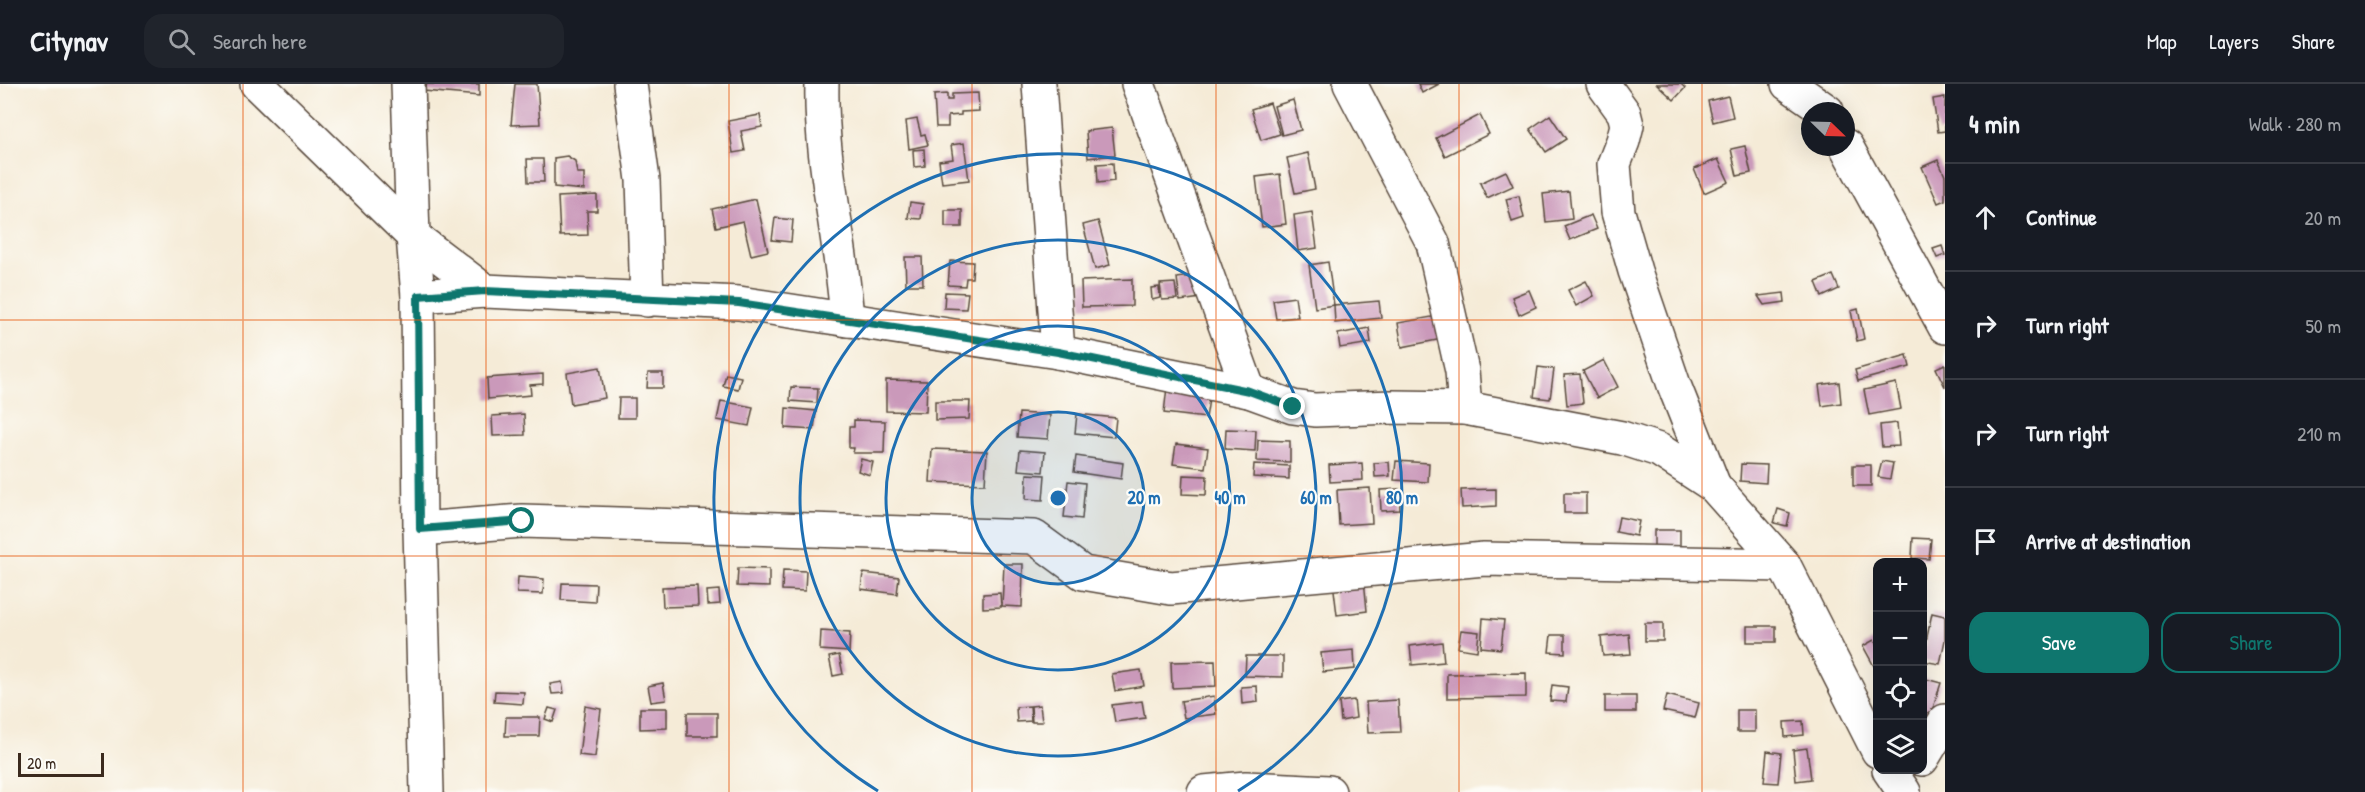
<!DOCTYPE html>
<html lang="en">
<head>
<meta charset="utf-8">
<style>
	body { margin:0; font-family:"Patrick Hand",sans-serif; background:#20242c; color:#f1f3f6 }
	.controls { position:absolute; right:18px; bottom:18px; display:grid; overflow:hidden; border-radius:12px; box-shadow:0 6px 24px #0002 }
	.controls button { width:54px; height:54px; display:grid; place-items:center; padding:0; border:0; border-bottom:2px solid #363941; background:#171b24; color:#f1f3f6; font:30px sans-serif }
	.compass { position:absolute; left:1801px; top:18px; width:54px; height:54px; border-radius:50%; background:#171b24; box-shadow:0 6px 24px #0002; rotate:113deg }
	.scale { position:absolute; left:18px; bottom:15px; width:86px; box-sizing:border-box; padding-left:6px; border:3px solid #3b2a1e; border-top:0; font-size:16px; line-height:21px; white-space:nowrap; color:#3b2a1e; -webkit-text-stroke:4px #fdfcf7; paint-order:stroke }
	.stop { position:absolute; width:18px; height:18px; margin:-14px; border:4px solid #0f766e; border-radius:50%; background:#fff }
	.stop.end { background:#0f766e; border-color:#fff; box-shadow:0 2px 6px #0008 }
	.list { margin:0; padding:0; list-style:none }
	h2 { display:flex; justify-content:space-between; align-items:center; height:78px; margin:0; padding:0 24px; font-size:26px }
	h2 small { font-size:20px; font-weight:400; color:#9ea1a6 }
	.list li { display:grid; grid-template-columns:39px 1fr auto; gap:18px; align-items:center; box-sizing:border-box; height:108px; padding:0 24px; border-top:2px solid #363941 }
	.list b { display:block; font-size:22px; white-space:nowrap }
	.list em { font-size:20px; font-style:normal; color:#9ea1a6 }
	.actions { display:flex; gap:12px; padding:18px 24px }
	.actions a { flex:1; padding:14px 0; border:2px solid #0f766e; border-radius:18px; text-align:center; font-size:21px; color:#0f766e }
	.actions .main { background:#0f766e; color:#fff }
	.icon { flex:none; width:33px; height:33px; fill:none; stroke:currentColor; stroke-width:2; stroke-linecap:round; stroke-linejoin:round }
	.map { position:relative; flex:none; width:1945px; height:708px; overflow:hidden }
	header { display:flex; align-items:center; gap:36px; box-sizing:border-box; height:84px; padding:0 30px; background:#171b24; border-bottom:2px solid #363941 }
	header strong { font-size:28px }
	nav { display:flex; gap:33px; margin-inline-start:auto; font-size:21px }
	.search { width:420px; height:54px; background:#20242c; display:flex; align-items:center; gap:15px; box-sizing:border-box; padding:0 21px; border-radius:18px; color:#9ea1a6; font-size:22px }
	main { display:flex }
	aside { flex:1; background:#171b24 }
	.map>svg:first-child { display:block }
	.building { fill:#ca99ba }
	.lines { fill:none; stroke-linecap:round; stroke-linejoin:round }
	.minor-casing { stroke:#57473a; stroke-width:36 }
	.minor { stroke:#fff; stroke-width:33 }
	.route { stroke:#0f766e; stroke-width:8 }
	.grid { fill:none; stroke:#e8590c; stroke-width:1.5; stroke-opacity:0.55 }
	.ring { fill:none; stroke:#1f6fb2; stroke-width:3 }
	.centre { fill:#1f6fb2; stroke:#fdfcf7; stroke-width:3 }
	.ring-label { font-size:18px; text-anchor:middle; font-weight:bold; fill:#1f6fb2; stroke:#fdfcf7; stroke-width:4.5; stroke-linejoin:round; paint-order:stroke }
</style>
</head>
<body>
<header>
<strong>Citynav</strong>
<div class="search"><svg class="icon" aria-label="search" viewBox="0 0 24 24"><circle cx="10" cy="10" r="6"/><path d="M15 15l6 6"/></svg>Search here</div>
<nav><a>Map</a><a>Layers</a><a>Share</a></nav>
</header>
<main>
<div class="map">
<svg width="1945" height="708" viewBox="0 0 1945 708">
	<rect width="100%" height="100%" fill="#fdfcf7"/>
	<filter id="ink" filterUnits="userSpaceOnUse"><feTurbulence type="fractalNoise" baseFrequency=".0167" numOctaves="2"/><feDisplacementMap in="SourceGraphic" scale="12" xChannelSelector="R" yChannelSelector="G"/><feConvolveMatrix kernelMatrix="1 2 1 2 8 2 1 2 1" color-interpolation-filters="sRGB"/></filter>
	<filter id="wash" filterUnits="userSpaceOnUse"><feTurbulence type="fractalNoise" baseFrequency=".008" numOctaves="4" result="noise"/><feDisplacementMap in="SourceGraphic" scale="24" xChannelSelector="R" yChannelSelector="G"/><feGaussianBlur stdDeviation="1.35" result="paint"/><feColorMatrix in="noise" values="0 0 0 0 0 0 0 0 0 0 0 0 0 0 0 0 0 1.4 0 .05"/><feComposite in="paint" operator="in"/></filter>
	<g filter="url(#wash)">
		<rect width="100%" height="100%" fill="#f5ebd7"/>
		<g id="blocks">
			<!-- building -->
			<g class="building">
				<polygon points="427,0 479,0 479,12 424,7"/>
				<polygon points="515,0 537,0 540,40 511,41"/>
				<polygon points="1418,0 1439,0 1422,9"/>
				<polygon points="1657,0 1681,0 1685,4 1674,16"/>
				<polygon points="978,9 979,27 961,28 961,31 948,32 948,43 936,43 934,11 947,10 947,16 952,16 952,10"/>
				<polygon points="1728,12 1733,33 1713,38 1708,17"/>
				<polygon points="1945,13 1945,47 1938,48 1933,15"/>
				<polygon points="1293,16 1301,46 1282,51 1274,22"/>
				<polygon points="1270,19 1280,50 1261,56 1251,25"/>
				<polygon points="760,31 762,43 741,47 745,67 733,69 728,37"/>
				<polygon points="1480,31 1489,50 1445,72 1436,54"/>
				<polygon points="1550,31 1566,55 1546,68 1530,45"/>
				<polygon points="917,35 921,51 925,50 928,61 909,65 906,37"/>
				<polygon points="1112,44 1115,71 1088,74 1086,47"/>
				<polygon points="964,59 969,96 942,99 939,77 953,75 951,61"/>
				<polygon points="1745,62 1751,89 1737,92 1731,65"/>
				<polygon points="924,65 925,82 914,83 913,66"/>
				<polygon points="1308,69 1315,105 1295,109 1287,74"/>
				<polygon points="567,72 575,77 577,89 584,89 584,106 554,103 554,74"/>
				<polygon points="527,75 543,75 544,98 528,98"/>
				<polygon points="1718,75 1729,98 1704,109 1694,85"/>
				<polygon points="1938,76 1945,92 1945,116 1938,119 1922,83"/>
				<polygon points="1113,79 1114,97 1098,99 1097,80"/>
				<polygon points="1506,87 1513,102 1487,114 1480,99"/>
				<polygon points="1280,90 1286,140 1262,143 1256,93"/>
				<polygon points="1569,107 1572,135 1546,138 1543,110"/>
				<polygon points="597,111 597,127 587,127 588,151 560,152 558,113"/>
				<polygon points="1519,112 1524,134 1512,138 1506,115"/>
				<polygon points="756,115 768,167 751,171 743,137 716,143 712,125"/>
				<polygon points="910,118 923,120 921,135 908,134"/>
				<rect x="945" y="126" width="17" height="17"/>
				<polygon points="1312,128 1317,164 1298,167 1294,131"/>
				<polygon points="1591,131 1597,145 1570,156 1564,142"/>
				<polygon points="775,134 793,136 791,158 772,156"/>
				<polygon points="1098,137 1110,181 1095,185 1083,141"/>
				<polygon points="1942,162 1945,171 1937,174 1933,165"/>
				<polygon points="905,173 922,173 923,201 906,201"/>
				<polygon points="950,177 973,178 972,194 966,194 965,202 948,201"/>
				<polygon points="1328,178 1334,221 1315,224 1309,181"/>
				<polygon points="1198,191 1201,214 1180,217 1177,194"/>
				<polygon points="1833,191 1839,205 1822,213 1816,198"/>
				<polygon points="1132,195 1132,222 1082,223 1081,197"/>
				<polygon points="1586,197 1594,212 1576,222 1568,206"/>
				<polygon points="1175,199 1177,215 1162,216 1160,200"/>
				<polygon points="1159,203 1160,214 1152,216 1151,204"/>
				<polygon points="1529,206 1536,223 1519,231 1512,213"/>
				<polygon points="945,208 968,209 966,225 944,224"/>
				<polygon points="1784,209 1785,218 1764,221 1758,212"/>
				<polygon points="1295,213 1298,233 1276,235 1273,216"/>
				<polygon points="1379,217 1381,234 1335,239 1334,221"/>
				<polygon points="1858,225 1864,255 1857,257 1851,227"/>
				<polygon points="1437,232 1442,255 1402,263 1398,239"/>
				<polygon points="1369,244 1371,259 1340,264 1338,250"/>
				<polygon points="1907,271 1910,283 1858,297 1855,286"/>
				<polygon points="1604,276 1618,303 1597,314 1583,287"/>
				<polygon points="1945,280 1945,303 1936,284"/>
				<polygon points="600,283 605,314 571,320 567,289"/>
				<polygon points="1538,283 1554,285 1550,315 1534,313"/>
				<polygon points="648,289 663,289 663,304 647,304"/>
				<polygon points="543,290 543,300 530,301 531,311 488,315 487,294"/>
				<polygon points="726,290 741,293 738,305 723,302"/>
				<polygon points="1580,290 1583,319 1567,321 1564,291"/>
				<polygon points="886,296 927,297 926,328 886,327"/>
				<polygon points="1839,298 1841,319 1822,322 1819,301"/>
				<polygon points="1896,299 1901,325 1869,331 1864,306"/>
				<polygon points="791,303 818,304 817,319 790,317"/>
				<polygon points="1167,303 1210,309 1206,334 1164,329"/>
				<polygon points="619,314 635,314 635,334 618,334"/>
				<polygon points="721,317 753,323 749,342 717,336"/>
				<polygon points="935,317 970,317 969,335 935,336"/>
				<polygon points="786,324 816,327 814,346 785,344"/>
				<polygon points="1019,329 1050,331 1048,355 1017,353"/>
				<polygon points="524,330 525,351 493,352 492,332"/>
				<polygon points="1077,330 1116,334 1114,353 1075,349"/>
				<polygon points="854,336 885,337 884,369 853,369 854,364 849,364 849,343 854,343"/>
				<polygon points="1897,339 1899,362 1882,363 1880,341"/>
				<polygon points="1226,345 1256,346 1255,367 1225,365"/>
				<polygon points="1258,356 1290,357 1290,378 1257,377"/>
				<polygon points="1176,360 1208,364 1205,384 1173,380"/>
				<polygon points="932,365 987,367 985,400 930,398"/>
				<polygon points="1020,366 1045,368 1043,388 1018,386"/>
				<polygon points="1076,372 1123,379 1121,395 1074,388"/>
				<polygon points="861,375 873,378 870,391 858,387"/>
				<polygon points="1396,377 1429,379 1428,398 1394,396"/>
				<polygon points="1882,377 1893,379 1890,395 1878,393"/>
				<polygon points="1389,378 1390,392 1375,393 1374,379"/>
				<polygon points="1362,379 1363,396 1330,398 1329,381"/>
				<polygon points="1254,380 1289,382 1289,395 1253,393"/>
				<polygon points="1741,380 1767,381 1766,399 1740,397"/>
				<rect x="1853" y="381" width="18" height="21"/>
				<polygon points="1027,390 1045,391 1043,416 1026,415"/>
				<polygon points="1183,391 1207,392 1206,411 1182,410"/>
				<polygon points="1068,397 1085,399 1082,435 1064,433"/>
				<polygon points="1370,404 1372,439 1339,441 1337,406"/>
				<polygon points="1399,405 1400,426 1381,427 1380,406"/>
				<polygon points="1496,405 1496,422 1462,424 1461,406"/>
				<rect x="1564" y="409" width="22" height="20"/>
				<polygon points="1778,425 1790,429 1787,442 1774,439"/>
				<polygon points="1619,433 1639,437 1636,452 1616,448"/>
				<rect x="1654" y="446" width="26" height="16"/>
				<polygon points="1913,454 1931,455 1929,475 1912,474"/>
				<polygon points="1004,480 1023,480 1022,523 1002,522"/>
				<polygon points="738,484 769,485 769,503 737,502"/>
				<polygon points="783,486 806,487 805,507 782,506"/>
				<polygon points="863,489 899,493 897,510 861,505"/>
				<polygon points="518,493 544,495 543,510 517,509"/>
				<polygon points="1364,495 1367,527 1337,531 1333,498"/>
				<polygon points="562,499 596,500 595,518 561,516"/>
				<polygon points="697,502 698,522 663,523 662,503"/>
				<polygon points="719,506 720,520 708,521 707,507"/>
				<polygon points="1000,509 1001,523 983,524 983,510"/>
				<polygon points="1932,529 1945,532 1945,556 1940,580 1922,577"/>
				<polygon points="1483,534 1504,536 1501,565 1481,563"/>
				<rect x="1645" y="539" width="18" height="18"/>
				<rect x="1747" y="542" width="29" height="16"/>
				<polygon points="1461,546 1479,548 1477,567 1458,564"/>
				<polygon points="821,547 850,549 849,568 820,566"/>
				<polygon points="1629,550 1631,570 1603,572 1601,553"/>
				<polygon points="1551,551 1565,551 1565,569 1549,568"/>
				<polygon points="1874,556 1878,561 1878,580 1874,582 1863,562"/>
				<polygon points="1442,558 1444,578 1412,581 1410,562"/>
				<polygon points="1354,566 1355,585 1323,588 1321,569"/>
				<polygon points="839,571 843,590 833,592 829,573"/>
				<polygon points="1246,572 1283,572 1283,593 1245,592"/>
				<polygon points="1215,577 1216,602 1172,604 1171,578"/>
				<polygon points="1141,586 1144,602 1115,607 1112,590"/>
				<polygon points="1526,589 1526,613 1447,614 1447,590"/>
				<polygon points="1922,594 1941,599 1931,630 1922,627"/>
				<polygon points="562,598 564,609 552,610 550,600"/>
				<polygon points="663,599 666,616 651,618 648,602"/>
				<polygon points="1552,601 1568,603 1566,618 1550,617"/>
				<polygon points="1257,602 1258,618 1242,620 1241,603"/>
				<polygon points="495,607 524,608 523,620 494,618"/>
				<polygon points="1667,611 1699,619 1695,634 1663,627"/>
				<polygon points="1214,612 1216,630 1184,634 1181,617"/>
				<rect x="1605" y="612" width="31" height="16"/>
				<polygon points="1354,616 1356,634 1341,637 1339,618"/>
				<polygon points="1398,616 1400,648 1368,649 1366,618"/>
				<polygon points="1142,617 1145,634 1115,638 1112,621"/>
				<polygon points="1040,621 1042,638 1032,638 1031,622"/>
				<polygon points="585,622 601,625 595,673 579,671"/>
				<polygon points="1030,622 1031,637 1017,638 1016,623"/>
				<polygon points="549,624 557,626 553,638 545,635"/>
				<polygon points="640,624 667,624 667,644 640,645"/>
				<rect x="1737" y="626" width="18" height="22"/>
				<rect x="687" y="629" width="30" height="23"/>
				<polygon points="506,633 540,633 539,652 505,652"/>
				<polygon points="1803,637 1804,651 1785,653 1784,638"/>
				<polygon points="1807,664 1811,695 1796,697 1793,666"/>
				<polygon points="1767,667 1781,669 1778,699 1764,698"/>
			</g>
		</g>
	</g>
	<g filter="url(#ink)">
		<use href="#blocks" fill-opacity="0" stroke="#57473a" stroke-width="1.5"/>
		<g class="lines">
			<!-- minor casing -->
			<g class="minor-casing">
				<g id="minor">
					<polyline points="257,0 413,152 485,207"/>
					<polyline points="408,0 413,152 418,212 420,445 427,708"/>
					<polyline points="630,0 643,96 647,216"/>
					<path d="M822,0C820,79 842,157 847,236"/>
					<polyline points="1039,0 1058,268"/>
					<polyline points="1138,0 1249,307"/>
					<polyline points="1350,0 1433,159 1462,287 1465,324"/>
					<polyline points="1603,0 1624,29 1627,41 1623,57 1614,80 1618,128 1635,187 1674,301 1714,402"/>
					<polyline points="1788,0 1827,27"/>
					<polyline points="1846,62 1945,243"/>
					<polyline points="418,212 485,207 739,219 1058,268 1249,307 1293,323 1315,326 1392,323 1465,324 1622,354 1659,366 1714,402 1784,481 1878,667"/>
					<polyline points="420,445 522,437 1034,453 1083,489 1171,504 1484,475 1784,481"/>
					<polyline points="1922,675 1945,637"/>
					<polyline points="1889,686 1904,708"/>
					<polyline points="1204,708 1246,704 1329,708"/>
				</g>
			</g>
			<!-- minor -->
			<use href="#minor" class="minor"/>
		</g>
	</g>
	<g class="lines" filter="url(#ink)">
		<!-- route -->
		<polyline class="route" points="522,437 420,445 418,212 485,207 739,219 1058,268 1249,307 1293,323"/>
	</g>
	<!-- grid -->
	<path class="grid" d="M243,0V708M486,0V708M729,0V708M972,0V708M1216,0V708M1459,0V708M1702,0V708M0,236H1945M0,472H1945"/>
	<!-- distance rings -->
	<circle cx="1058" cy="414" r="86" fill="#1f6fb2" fill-opacity=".12"/>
	<g class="ring">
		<circle cx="1058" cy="414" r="86"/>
		<circle cx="1058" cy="414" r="172"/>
		<circle cx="1058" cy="414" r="258"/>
		<path d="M878 707A344 344 0 1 1 1238 707"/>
	</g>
	<circle cx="1058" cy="414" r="9" class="centre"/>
	<g class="ring-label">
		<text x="1144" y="420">20 m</text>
		<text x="1230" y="420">40 m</text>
		<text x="1316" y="420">60 m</text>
		<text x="1402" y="420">80 m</text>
	</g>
</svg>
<div class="controls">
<button>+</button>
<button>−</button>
<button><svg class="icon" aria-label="locate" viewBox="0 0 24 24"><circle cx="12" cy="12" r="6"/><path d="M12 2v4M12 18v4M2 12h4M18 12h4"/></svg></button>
<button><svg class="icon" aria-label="layers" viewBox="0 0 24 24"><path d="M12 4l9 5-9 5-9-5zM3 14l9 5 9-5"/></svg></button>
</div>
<svg class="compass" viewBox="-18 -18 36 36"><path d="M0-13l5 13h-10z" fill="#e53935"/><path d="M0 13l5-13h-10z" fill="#9ea1a6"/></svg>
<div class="scale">20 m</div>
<div class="stop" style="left:522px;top:437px"></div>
<div class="stop end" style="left:1293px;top:323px"></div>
</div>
<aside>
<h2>4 min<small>Walk · 280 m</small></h2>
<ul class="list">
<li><svg class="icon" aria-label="ahead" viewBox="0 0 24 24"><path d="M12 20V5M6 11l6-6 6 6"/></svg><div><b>Continue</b></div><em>20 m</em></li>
<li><svg class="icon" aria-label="right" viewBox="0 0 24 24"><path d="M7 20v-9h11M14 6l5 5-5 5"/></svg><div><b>Turn right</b></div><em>50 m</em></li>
<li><svg class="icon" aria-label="right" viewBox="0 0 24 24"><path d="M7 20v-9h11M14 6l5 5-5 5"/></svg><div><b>Turn right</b></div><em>210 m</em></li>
<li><svg class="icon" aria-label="arrive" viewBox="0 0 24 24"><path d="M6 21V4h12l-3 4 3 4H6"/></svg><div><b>Arrive at destination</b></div></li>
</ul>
<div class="actions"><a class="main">Save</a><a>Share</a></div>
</aside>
</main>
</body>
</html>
